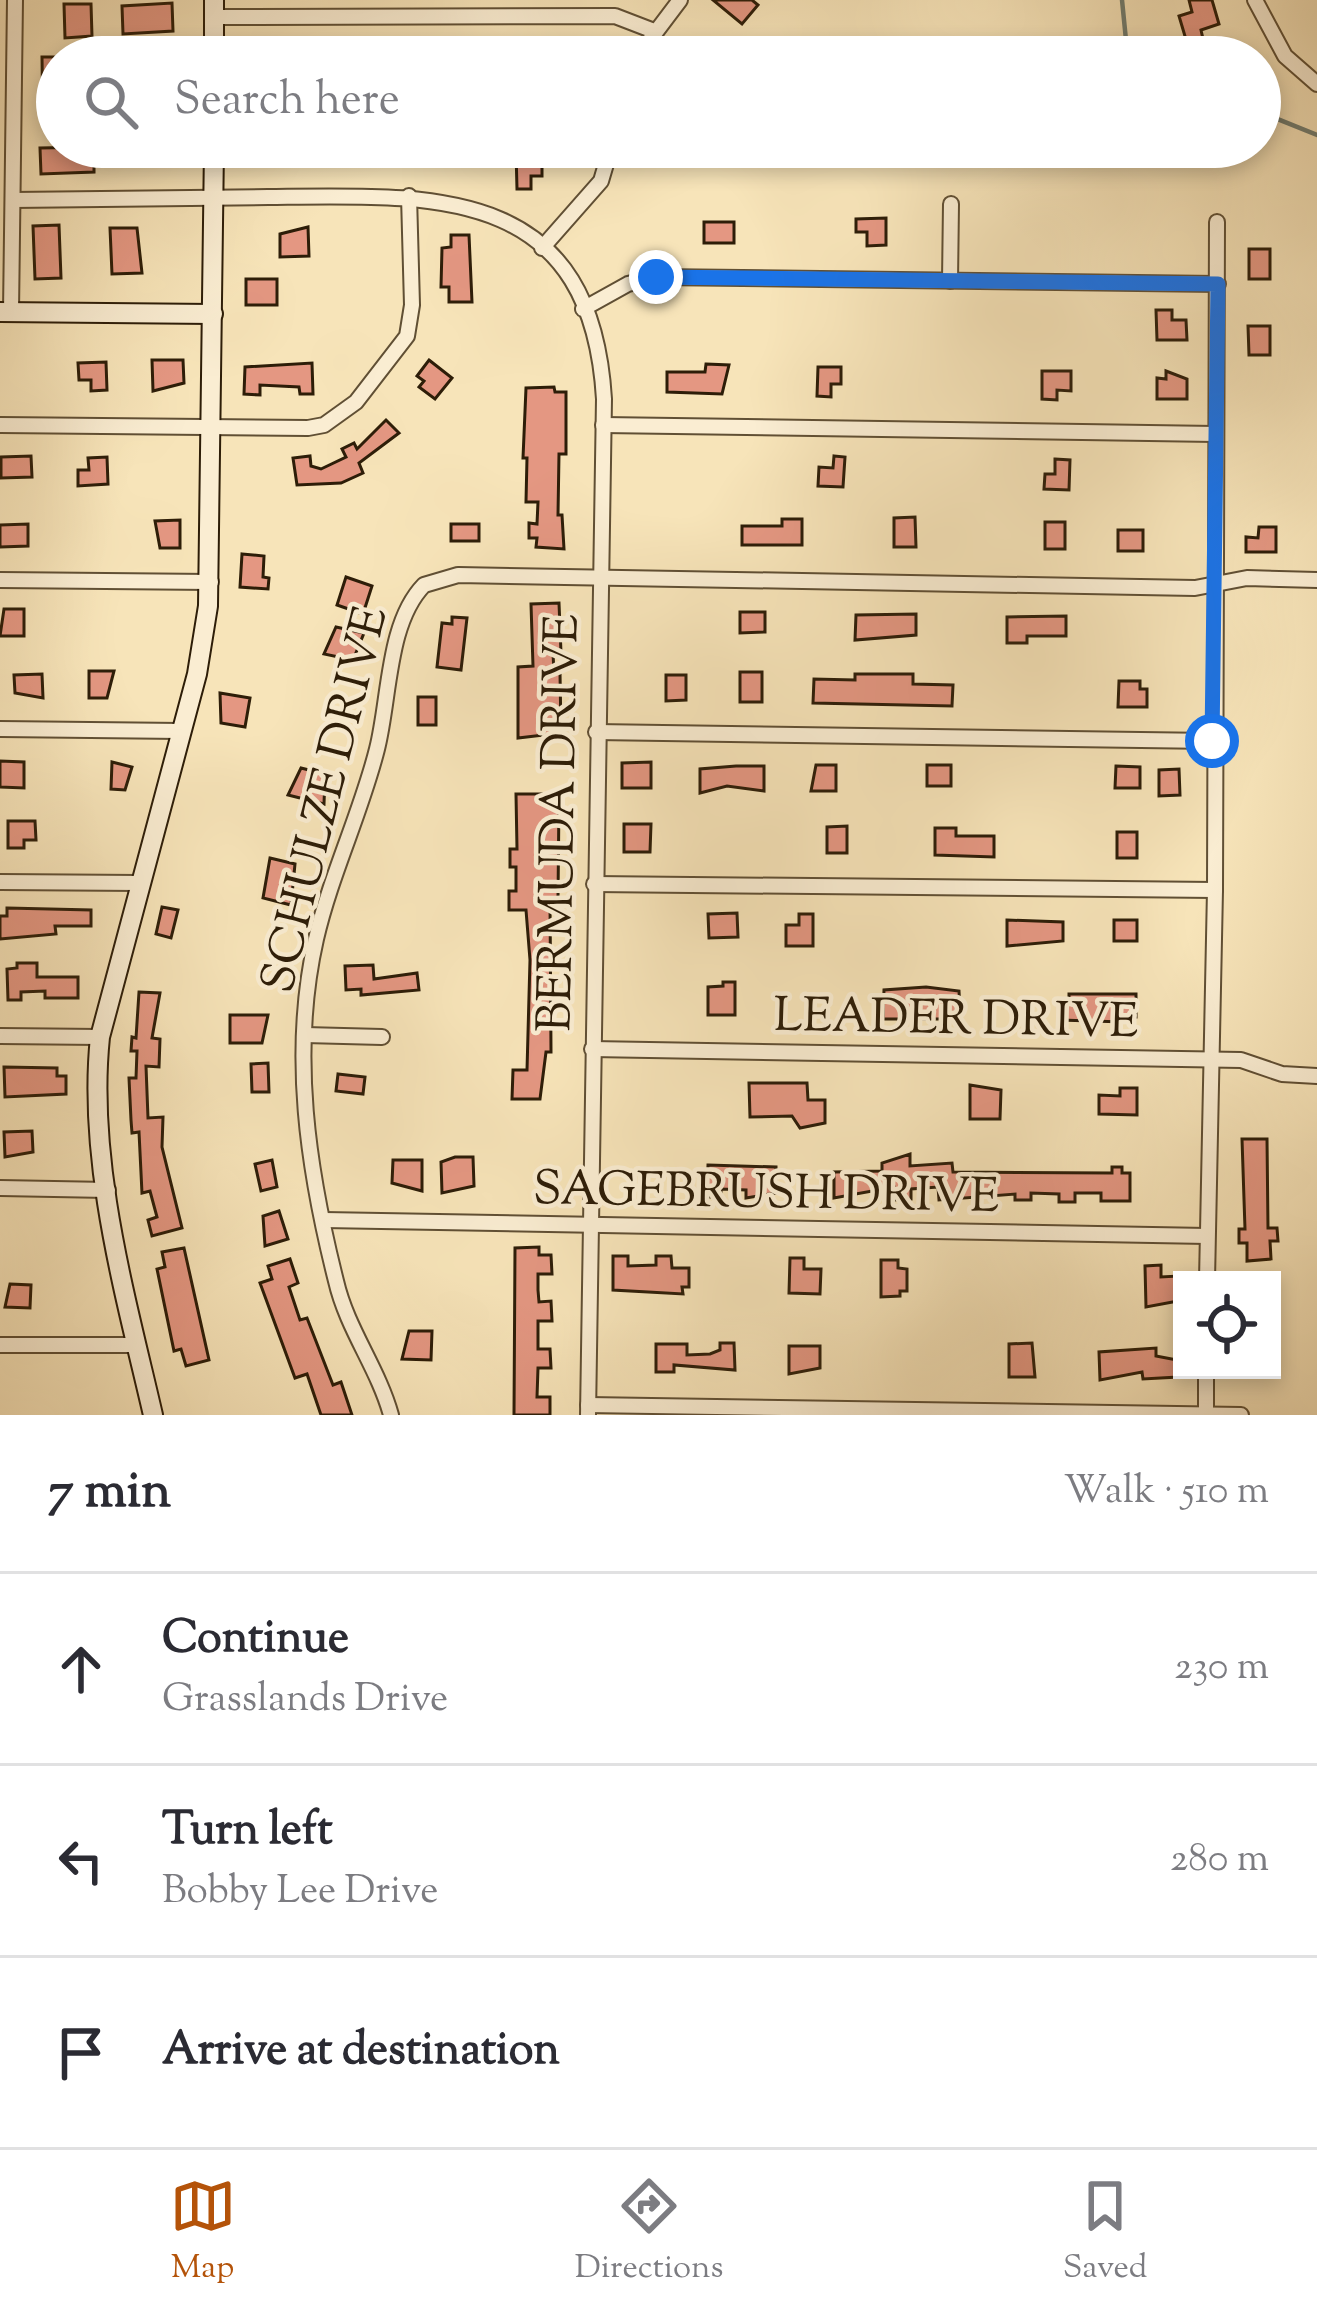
<!DOCTYPE html>
<html lang="en">
<head>
<meta charset="utf-8">
<style>
	body { margin:0; font-family:"Sorts Mill Goudy",serif; background:#f2f2f3; color:#2b2b33 }
	.controls { position:absolute; right:36px; bottom:36px; display:grid; overflow:hidden; border-radius:0px; box-shadow:0 6px 18px #0003 }
	.controls button { width:108px; height:108px; display:grid; place-items:center; padding:0; border:0; border-bottom:3px solid #e1e1e2; background:#fff; color:#2b2b33; font:60px sans-serif }
	.stop { position:absolute; width:36px; height:36px; margin:-27px; border:9px solid #1a73e8; border-radius:50%; background:#fff }
	.stop.end { background:#1a73e8; border-color:#fff; box-shadow:0 3px 12px #0008 }
	.list { margin:0; padding:0; list-style:none }
	h2 { display:flex; justify-content:space-between; align-items:center; height:156px; margin:0; padding:0 48px; font-size:51px }
	h2 small { font-size:39px; font-weight:400; color:#7c7c81 }
	.list li { display:grid; grid-template-columns:78px 1fr auto; gap:36px; align-items:center; box-sizing:border-box; height:192px; padding:0 48px; border-top:3px solid #e1e1e2 }
	.list b { display:block; font-size:45px; white-space:nowrap }
	.list p { margin:0; font-size:39px; white-space:nowrap; color:#7c7c81 }
	.list em { font-size:39px; font-style:normal; color:#7c7c81 }
	.icon { flex:none; width:66px; height:66px; fill:none; stroke:currentColor; stroke-width:2; stroke-linecap:round; stroke-linejoin:round }
	.map { position:relative; flex:none; width:1317px; height:1415px; overflow:hidden }
	.search { position:absolute; background:#fff; box-shadow:0 6px 18px #0003; left:36px; right:36px; top:36px; height:132px; display:flex; align-items:center; gap:30px; box-sizing:border-box; padding:0 42px; border-radius:66px; color:#7c7c81; font-size:45px }
	.sheet { height:732px; background:#fff }
	nav { display:flex; justify-content:space-around; align-items:center; box-sizing:border-box; height:168px; border-top:3px solid #e1e1e2; background:#fff; font-size:33px; color:#7c7c81 }
	nav a { display:grid; justify-items:center; gap:6px }
	nav .on { color:#b45309 }
	.map>svg:first-child { display:block }
	.lines { fill:none; stroke-linecap:round; stroke-linejoin:round }
	.stream { stroke:#717d71; stroke-width:4.5 }
	.building { fill:#e49782; stroke:#2d1d08; stroke-width:3 }
	.street-casing { stroke:#604f34; stroke-width:18 }
	.secondary-casing { stroke:#2d1d08; stroke-width:22 }
	.street { stroke:#faedd2; stroke-width:14 }
	.secondary { stroke:#faedd2; stroke-width:18 }
	.route { stroke:#1a73e8; stroke-width:15 }
	.labels { text-anchor:middle; stroke-width:9; stroke-linejoin:round; paint-order:stroke }
	.street-label { font-size:48px; fill:#2d1d08; stroke:#faedd2 }
</style>
</head>
<body>
<div class="map">
<svg width="1317" height="1415" viewBox="0 0 1317 1415">
	<rect width="100%" height="100%" fill="#f7e4b9"/>
	<filter id="stains"><feTurbulence type="fractalNoise" baseFrequency=".00167" numOctaves="4"/><feColorMatrix values="0 0 0 0 .2 0 0 0 0 .09 0 0 0 0 .02 0 0 0 .5 -.17"/></filter>
	<radialGradient id="worn" r=".72"><stop offset=".6" stop-color="#630" stop-opacity="0"/><stop offset="1" stop-color="#630" stop-opacity=".3"/></radialGradient>
	<g class="lines">
		<!-- stream -->
		<g class="stream">
			<polyline points="1122,0 1126,40 1137,57"/>
			<polyline points="1260,112 1317,135"/>
		</g>
	</g>
	<!-- building -->
	<g class="building">
		<polygon points="713,0 752,0 758,5 742,24"/>
		<polygon points="1189,0 1212,0 1219,24 1201,30 1203,39 1187,43 1179,16 1192,12"/>
		<polygon points="172,3 173,31 123,34 122,6"/>
		<polygon points="64,4 91,4 92,36 65,38"/>
		<polygon points="42,57 57,57 57,125 43,125"/>
		<polygon points="94,147 94,172 41,174 40,148"/>
		<polygon points="305,147 350,147 350,158 305,162"/>
		<polygon points="521,147 575,147 575,165 542,165 542,176 531,176 531,189 517,189 516,151"/>
		<polygon points="886,218 886,245 867,246 867,232 856,232 856,219"/>
		<rect x="704" y="222" width="30" height="21"/>
		<polygon points="59,225 61,278 35,279 33,226"/>
		<polygon points="308,227 309,256 280,257 280,234"/>
		<polygon points="110,228 137,228 142,273 112,274"/>
		<polygon points="451,235 469,235 472,302 449,302 449,287 441,287 442,248 451,247"/>
		<rect x="1249" y="249" width="21" height="30"/>
		<rect x="246" y="279" width="31" height="26"/>
		<polygon points="1156,310 1172,310 1172,320 1186,320 1187,340 1157,340"/>
		<polygon points="1248,326 1270,326 1270,355 1249,355"/>
		<polygon points="152,360 183,360 184,383 153,391"/>
		<polygon points="429,360 452,378 435,399 419,387 424,381 417,376"/>
		<polygon points="106,362 107,390 91,391 91,380 79,380 78,363"/>
		<polygon points="312,363 313,394 300,394 299,387 260,385 260,395 244,394 245,367"/>
		<polygon points="706,364 729,365 722,394 667,392 667,372 705,372"/>
		<polygon points="818,367 841,367 841,384 831,384 831,397 817,396"/>
		<polygon points="1042,371 1071,371 1071,391 1057,390 1057,400 1042,399"/>
		<polygon points="1166,371 1187,379 1187,399 1157,399 1157,378 1166,379"/>
		<polygon points="554,387 555,392 566,392 566,454 559,454 558,515 562,515 564,549 536,547 537,538 529,538 529,523 537,524 538,502 526,502 527,458 523,458 526,388"/>
		<polygon points="386,420 399,433 359,463 363,473 341,483 297,485 293,458 310,456 311,466 321,469 346,457 342,449 354,443 357,449"/>
		<polygon points="31,456 32,477 1,478 1,457"/>
		<polygon points="834,456 845,457 843,487 818,486 819,467 833,468"/>
		<polygon points="107,457 108,484 78,486 78,470 89,470 88,458"/>
		<polygon points="1055,459 1070,460 1069,490 1044,489 1045,474 1055,474"/>
		<polygon points="915,517 916,547 894,547 894,518"/>
		<polygon points="782,519 802,519 802,545 742,545 742,526 782,526"/>
		<polygon points="180,520 180,548 160,548 155,521"/>
		<rect x="1045" y="522" width="20" height="27"/>
		<polygon points="28,524 28,546 0,547 0,525"/>
		<rect x="451" y="524" width="28" height="17"/>
		<polygon points="1259,527 1276,527 1276,552 1246,552 1246,537 1258,538"/>
		<rect x="1118" y="530" width="25" height="21"/>
		<polygon points="242,554 264,556 263,577 269,578 268,589 240,587"/>
		<polygon points="346,577 372,586 363,614 337,605"/>
		<polygon points="559,603 561,653 553,653 554,673 560,673 561,733 518,738 518,667 533,666 531,604"/>
		<polygon points="4,609 24,609 24,636 0,636"/>
		<polygon points="740,612 765,612 765,632 740,633"/>
		<polygon points="916,614 916,635 855,640 856,615"/>
		<polygon points="1066,616 1066,636 1027,636 1027,643 1007,643 1007,617"/>
		<polygon points="452,617 467,618 461,670 437,667 442,623 452,624"/>
		<polygon points="336,627 364,633 353,660 324,654"/>
		<polygon points="89,671 114,671 107,698 89,698"/>
		<rect x="740" y="672" width="22" height="30"/>
		<polygon points="42,674 43,698 15,693 14,675"/>
		<polygon points="855,674 913,674 913,684 953,685 952,706 813,703 814,679 855,680"/>
		<polygon points="666,675 686,675 686,700 666,701"/>
		<polygon points="1119,681 1140,681 1140,689 1147,689 1147,707 1118,707"/>
		<polygon points="220,693 250,698 245,727 221,723"/>
		<rect x="418" y="697" width="18" height="28"/>
		<polygon points="0,761 24,762 24,788 0,787"/>
		<polygon points="112,762 132,767 125,790 111,789"/>
		<polygon points="651,762 651,788 622,788 622,763"/>
		<polygon points="816,765 836,765 836,791 811,791"/>
		<rect x="927" y="765" width="24" height="21"/>
		<polygon points="736,766 764,766 764,791 727,786 700,793 700,769"/>
		<polygon points="1116,766 1140,767 1140,788 1115,788"/>
		<polygon points="301,768 325,774 324,804 288,795"/>
		<polygon points="1179,769 1180,795 1159,796 1159,770"/>
		<polygon points="516,794 551,794 551,800 559,800 558,898 550,898 551,1052 546,1052 540,1099 512,1099 513,1070 527,1070 530,960 526,910 509,910 509,891 516,891 516,867 510,867 510,849 517,849"/>
		<polygon points="8,821 35,821 36,840 24,840 24,848 8,848"/>
		<polygon points="624,824 651,824 650,852 624,852"/>
		<polygon points="847,826 847,853 827,853 827,827"/>
		<polygon points="935,828 956,828 956,836 994,836 994,857 935,855"/>
		<rect x="1117" y="832" width="20" height="26"/>
		<polygon points="270,858 295,864 291,905 263,898"/>
		<polygon points="162,907 178,910 171,938 156,934"/>
		<polygon points="7,908 91,910 91,926 55,926 56,934 0,939 0,916 7,916"/>
		<polygon points="737,913 738,937 709,938 708,914"/>
		<polygon points="799,914 813,914 813,946 786,946 786,925 799,925"/>
		<polygon points="1007,920 1063,922 1063,941 1007,946"/>
		<rect x="1114" y="920" width="23" height="21"/>
		<polygon points="17,963 37,963 37,977 78,977 78,998 45,998 45,991 21,992 21,1000 8,1000 7,969 17,968"/>
		<polygon points="373,965 374,979 417,973 419,990 361,995 361,989 346,990 345,966"/>
		<polygon points="723,982 735,982 735,1015 708,1015 708,987 723,986"/>
		<polygon points="926,987 959,991 960,1012 944,1013 944,1019 883,1019 884,990"/>
		<polygon points="139,992 160,993 152,1038 160,1039 159,1067 146,1066 148,1118 163,1117 162,1147 182,1228 152,1236 148,1220 157,1217 150,1191 142,1193 139,1132 132,1133 131,1120 129,1078 136,1078 137,1051 131,1051 132,1037 136,1038"/>
		<polygon points="1069,994 1136,994 1136,1017 1123,1017 1123,1022 1060,1020 1060,999 1069,999"/>
		<polygon points="230,1015 268,1015 262,1043 230,1043"/>
		<polygon points="268,1063 269,1092 252,1092 251,1064"/>
		<polygon points="4,1067 57,1068 57,1076 66,1076 66,1094 5,1097"/>
		<polygon points="338,1074 365,1077 363,1094 336,1091"/>
		<polygon points="749,1083 807,1083 808,1100 825,1100 825,1123 800,1128 792,1116 750,1117"/>
		<polygon points="970,1085 1001,1090 1000,1119 970,1119"/>
		<polygon points="1120,1088 1137,1088 1137,1115 1099,1114 1099,1095 1120,1096"/>
		<polygon points="32,1131 33,1152 5,1157 4,1132"/>
		<polygon points="1242,1139 1267,1139 1268,1228 1277,1228 1278,1241 1270,1241 1271,1259 1247,1261 1247,1243 1239,1243 1239,1229 1245,1229"/>
		<polygon points="910,1154 910,1166 952,1163 953,1172 1112,1173 1112,1167 1122,1167 1122,1173 1130,1173 1130,1201 1101,1201 1101,1193 1075,1193 1075,1202 1059,1202 1059,1194 1031,1193 1031,1200 1015,1200 1015,1194 939,1200 938,1187 911,1189 911,1199 895,1200 894,1187 834,1198 834,1172 882,1171 882,1163"/>
		<polygon points="455,1157 473,1157 474,1186 442,1193 441,1162"/>
		<polygon points="272,1160 277,1187 261,1191 255,1164"/>
		<polygon points="393,1160 422,1160 422,1191 392,1183"/>
		<polygon points="708,1165 776,1167 776,1193 746,1198 746,1190 721,1189 721,1197 707,1197"/>
		<polygon points="279,1211 288,1239 265,1246 263,1216"/>
		<polygon points="539,1247 539,1255 551,1255 552,1274 538,1274 538,1290 539,1302 551,1301 552,1321 538,1321 538,1349 550,1349 551,1368 538,1368 537,1397 550,1397 550,1415 514,1415 515,1248"/>
		<polygon points="184,1248 209,1360 186,1366 181,1349 174,1351 157,1269 165,1267 162,1252"/>
		<polygon points="613,1256 628,1256 628,1266 656,1265 656,1256 671,1256 672,1268 689,1268 689,1287 682,1287 683,1294 613,1290"/>
		<polygon points="790,1258 804,1258 804,1269 821,1269 820,1294 789,1293"/>
		<polygon points="290,1259 298,1283 289,1287 300,1320 307,1318 333,1385 341,1382 352,1415 321,1415 307,1374 295,1378 260,1283 272,1279 268,1266"/>
		<polygon points="881,1260 898,1260 898,1268 907,1269 907,1291 900,1291 900,1296 881,1297"/>
		<polygon points="1161,1265 1161,1277 1178,1276 1178,1301 1146,1307 1145,1266"/>
		<polygon points="10,1284 31,1285 30,1308 5,1307"/>
		<polygon points="409,1331 432,1331 431,1360 402,1359"/>
		<polygon points="720,1343 734,1343 735,1370 674,1365 674,1372 656,1372 656,1344 687,1344 687,1355 710,1354 720,1350"/>
		<polygon points="1032,1343 1035,1377 1009,1377 1009,1344"/>
		<polygon points="789,1346 820,1346 820,1368 789,1374"/>
		<polygon points="1156,1348 1156,1356 1177,1360 1178,1377 1143,1379 1142,1372 1100,1380 1099,1352"/>
	</g>
	<g class="lines">
		<!-- street casing -->
		<g class="street-casing">
			<g id="street">
				<polyline points="1255,0 1285,56 1317,84"/>
				<polyline points="214,17 615,16 654,31"/>
				<polyline points="637,57 680,0"/>
				<path d="M13,200C98,199 183,198 268,197C434,195 591,184 604,399L588,1415"/>
				<polyline points="542,248 601,181 611,147"/>
				<polyline points="950,281 951,204"/>
				<polyline points="583,309 628,284 656,277 1218,284"/>
				<polyline points="11,312 15,0"/>
				<polyline points="0,425 308,428 324,425 356,402 407,336 412,305 409,196"/>
				<polyline points="603,425 1215,434"/>
				<polyline points="0,580 211,582"/>
				<polyline points="0,729 181,731"/>
				<polyline points="596,732 1212,741"/>
				<polyline points="0,882 139,883"/>
				<polyline points="594,884 1215,890"/>
				<polyline points="305,1035 382,1037"/>
				<polyline points="0,1036 100,1037"/>
				<polyline points="592,1049 1241,1060 1282,1074 1317,1076"/>
				<polyline points="0,1188 108,1190"/>
				<polyline points="324,1220 1207,1236"/>
				<polyline points="1207,1280 1215,890 1217,222"/>
				<polyline points="0,1345 136,1345"/>
				<polyline points="588,1405 1241,1415"/>
				<path d="M391,1415C378,1368 347,1329 336,1281C308,1170 290,1053 316,939C331,874 361,813 377,749C390,698 387,623 424,585L458,575L1195,588L1247,578L1317,580"/>
				<polyline points="1206,1415 1206,1370"/>
			</g>
		</g>
		<!-- secondary casing -->
		<g class="secondary-casing">
			<g id="secondary">
				<polyline points="214,0 214,57"/>
				<polyline points="0,312 213,314"/>
				<path d="M153,1415C125,1294 87,1161 100,1037L197,674L208,606L214,147"/>
			</g>
		</g>
		<!-- street -->
		<use href="#street" class="street"/>
		<!-- secondary -->
		<use href="#secondary" class="secondary"/>
	</g>
	<g class="lines">
		<!-- route -->
		<polyline class="route" points="656,277 1218,284 1212,741"/>
	</g>
	<g class="labels">
		<!-- street labels -->
		<g class="street-label">
			<text transform="translate(322 799) rotate(-76)" y="17">SCHULZE DRIVE</text>
			<text transform="translate(556 823) rotate(-89)" y="17">BERMUDA DRIVE</text>
			<text transform="translate(956 1016) rotate(1)" y="17">LEADER DRIVE</text>
			<text transform="translate(766 1190) rotate(1)" y="17">SAGEBRUSH DRIVE</text>
		</g>
	</g>
	<rect width="100%" height="100%" filter="url(#stains)"/>
	<rect width="100%" height="100%" fill="url(#worn)"/>
</svg>
<div class="controls">
<button><svg class="icon" aria-label="locate" viewBox="0 0 24 24"><circle cx="12" cy="12" r="6"/><path d="M12 2v4M12 18v4M2 12h4M18 12h4"/></svg></button>
</div>
<div class="stop" style="left:1212px;top:741px"></div>
<div class="stop end" style="left:656px;top:277px"></div>
<div class="search"><svg class="icon" aria-label="search" viewBox="0 0 24 24"><circle cx="10" cy="10" r="6"/><path d="M15 15l6 6"/></svg>Search here</div>
</div>
<section class="sheet">
<h2>7 min<small>Walk · 510 m</small></h2>
<ul class="list">
<li><svg class="icon" aria-label="ahead" viewBox="0 0 24 24"><path d="M12 20V5M6 11l6-6 6 6"/></svg><div><b>Continue</b><p>Grasslands Drive</p></div><em>230 m</em></li>
<li><svg class="icon" aria-label="left" viewBox="0 0 24 24"><path d="M17 20v-9H6M10 6l-5 5 5 5"/></svg><div><b>Turn left</b><p>Bobby Lee Drive</p></div><em>280 m</em></li>
<li><svg class="icon" aria-label="arrive" viewBox="0 0 24 24"><path d="M6 21V4h12l-3 4 3 4H6"/></svg><div><b>Arrive at destination</b></div></li>
</ul>
</section>
<nav>
<a class="on"><svg class="icon" aria-label="map" viewBox="0 0 24 24"><path d="M3 6l6-2 6 2 6-2v14l-6 2-6-2-6 2zM9 4v14M15 6v14"/></svg>Map</a>
<a><svg class="icon" aria-label="directions" viewBox="0 0 24 24"><path d="M12 3l9 9-9 9-9-9zM9 14v-3h6M13 9l2 2-2 2"/></svg>Directions</a>
<a><svg class="icon" aria-label="saved" viewBox="0 0 24 24"><path d="M7 4h10v16l-5-4-5 4z"/></svg>Saved</a>
</nav>
</body>
</html>
